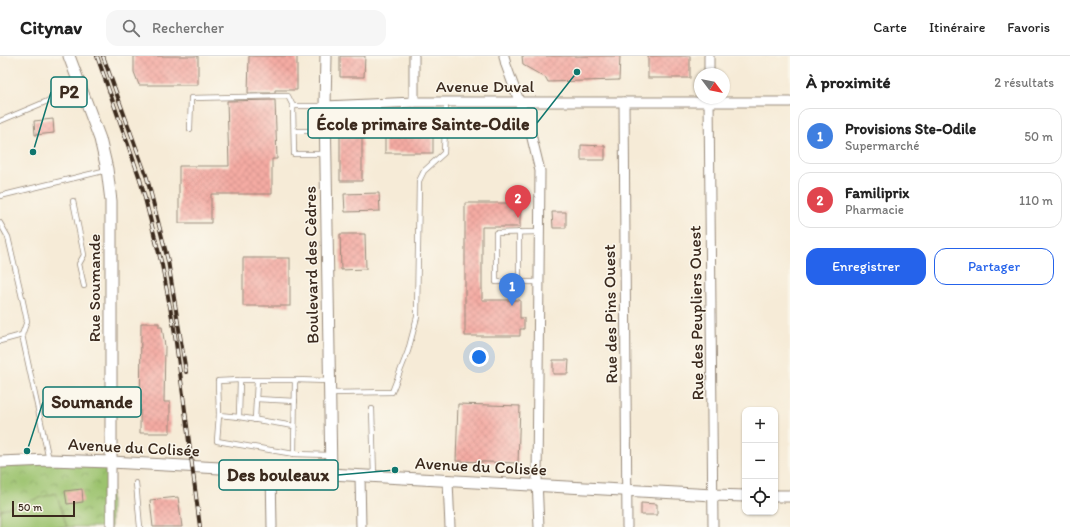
<!DOCTYPE html>
<html lang="fr">
<head>
<meta charset="utf-8">
<style>
	body { margin:0; font-family:Itim,sans-serif; background:#f6f6f6; color:#222 }
	.controls { position:absolute; right:12px; bottom:12px; display:grid; overflow:hidden; border-radius:8px; box-shadow:0 1px 3px #0004 }
	.controls button { width:36px; height:36px; display:grid; place-items:center; padding:0; border:0; border-bottom:1px solid #e0e0e0; background:#fff; color:#222; font:20px sans-serif }
	.compass { position:absolute; left:694px; top:12px; width:36px; height:36px; border-radius:50%; background:#fff; box-shadow:0 1px 3px #0004; rotate:122deg }
	.scale { position:absolute; left:12px; bottom:10px; width:63px; box-sizing:border-box; padding-left:4px; border:2px solid #3b2a1e; border-top:0; font-size:11px; line-height:14px; white-space:nowrap; color:#3b2a1e; -webkit-text-stroke:3px #fbf7ec; paint-order:stroke }
	.you { position:absolute; left:479px; top:301px; width:14px; height:14px; margin:-10px; border:3px solid #fff; border-radius:50%; background:#1a73e8; box-shadow:0 0 0 6px #1a73e833 }
	.badge { display:grid; place-items:center; width:26px; height:26px; border-radius:50%; background:#2563eb; color:#fff; font-size:13px; font-weight:700 }
	.pin { position:absolute; translate:-50% -33px; filter:drop-shadow(0 1px 2px #0008) }
	.pin::after { content:''; position:absolute; top:21px; width:14px; height:12px; background:inherit; clip-path:polygon(0 0,100% 0,50% 100%) }
	.list { margin:0; padding:0; list-style:none }
	h2 { display:flex; justify-content:space-between; align-items:center; height:52px; margin:0; padding:0 16px; font-size:17px }
	h2 small { font-size:13px; font-weight:400; color:#767676 }
	.list li { display:grid; grid-template-columns:26px 1fr auto; gap:12px; align-items:center; box-sizing:border-box; height:56px; margin:0 8px 8px; padding:0 8px; border:1px solid #e0e0e0; border-radius:12px }
	.list b { display:block; font-size:15px; white-space:nowrap }
	.list p { margin:0; font-size:13px; white-space:nowrap; color:#767676 }
	.list em { font-size:13px; font-style:normal; color:#767676 }
	.actions { display:flex; gap:8px; padding:12px 16px }
	.actions a { flex:1; padding:9px 0; border:1px solid #2563eb; border-radius:12px; text-align:center; font-size:14px; color:#2563eb }
	.actions .main { background:#2563eb; color:#fff }
	.icon { flex:none; width:22px; height:22px; fill:none; stroke:currentColor; stroke-width:2; stroke-linecap:round; stroke-linejoin:round }
	.map { position:relative; flex:none; width:790px; height:471px; overflow:hidden }
	header { display:flex; align-items:center; gap:24px; box-sizing:border-box; height:56px; padding:0 20px; background:#fff; border-bottom:1px solid #e0e0e0 }
	header strong { font-size:19px }
	nav { display:flex; gap:22px; margin-inline-start:auto; font-size:14px }
	.search { width:280px; height:36px; background:#f6f6f6; display:flex; align-items:center; gap:10px; box-sizing:border-box; padding:0 14px; border-radius:12px; color:#767676; font-size:15px }
	main { display:flex }
	aside { flex:1; background:#fff }
	.map>svg:first-child { display:block }
	.park { fill:url(#park-crowns); stroke:#6c7646 }
	.garden { fill:#9cc36e; stroke:#6c7646 }
	.building { fill:url(#building-cross-hatch) }
	.lines { fill:none; stroke-linecap:round; stroke-linejoin:round }
	.service-casing { stroke:#988a7a; stroke-width:6 }
	.minor-casing { stroke:#988a7a; stroke-width:11 }
	.tertiary-casing { stroke:#988a7a; stroke-width:13 }
	.service { stroke:#fff; stroke-width:4.5 }
	.minor { stroke:#fff; stroke-width:9 }
	.tertiary { stroke:#fff; stroke-width:11 }
	.rail-casing { stroke:#3b2a1e; stroke-width:4 }
	.rail { stroke:#fbf7ec; stroke-width:2.5; stroke-dasharray:8; stroke-linecap:butt }
	.labels { text-anchor:middle; stroke-width:3; stroke-linejoin:round; paint-order:stroke }
	.street-label { font-size:17px; fill:#3b2a1e; stroke:#fbf7ec }
	.leader { fill:none; stroke:#0f766e; stroke-width:1.5 }
	.callout-dot { fill:#0f766e; stroke:#fbf7ec; stroke-width:1.5 }
	.callout { fill:#fbf7ec; stroke:#0f766e; stroke-width:1.5 }
	.callout-label { font-size:18px; text-anchor:middle; font-weight:bold; fill:#3b2a1e }
</style>
</head>
<body>
<header>
<strong>Citynav</strong>
<div class="search"><svg class="icon" aria-label="search" viewBox="0 0 24 24"><circle cx="10" cy="10" r="6"/><path d="M15 15l6 6"/></svg>Rechercher</div>
<nav><a>Carte</a><a>Itinéraire</a><a>Favoris</a></nav>
</header>
<main>
<div class="map">
<svg width="790" height="471" viewBox="0 0 790 471">
	<defs>
		<pattern id="park-crowns" width="20" height="18" patternUnits="userSpaceOnUse"><rect width="20" height="18" fill="#9cc36e"/><path d="M2 6a3 3 0 1 1 6 0M12 15a3 3 0 1 1 6 0" fill="none" stroke="#809f5a"/></pattern>
		<pattern id="building-cross-hatch" width="8" height="8" patternUnits="userSpaceOnUse"><rect width="8" height="8" fill="#f4aba3"/><path d="M0 0l8 8M0 8l8-8" fill="none" stroke="#d2938c"/></pattern>
	</defs>
	<rect width="100%" height="100%" fill="#fbf7ec"/>
	<filter id="ink" filterUnits="userSpaceOnUse"><feTurbulence type="fractalNoise" baseFrequency=".025" numOctaves="2"/><feDisplacementMap in="SourceGraphic" scale="8" xChannelSelector="R" yChannelSelector="G"/><feConvolveMatrix kernelMatrix="1 2 1 2 8 2 1 2 1" color-interpolation-filters="sRGB"/></filter>
	<filter id="wash" filterUnits="userSpaceOnUse"><feTurbulence type="fractalNoise" baseFrequency=".012" numOctaves="4" result="noise"/><feDisplacementMap in="SourceGraphic" scale="16" xChannelSelector="R" yChannelSelector="G"/><feGaussianBlur stdDeviation="0.9" result="paint"/><feColorMatrix in="noise" values="0 0 0 0 0 0 0 0 0 0 0 0 0 0 0 0 0 1.4 0 .05"/><feComposite in="paint" operator="in"/></filter>
	<g filter="url(#wash)">
		<rect width="100%" height="100%" fill="#f6ebd7"/>
		<!-- park -->
		<polygon class="park" points="0,405 111,406 111,471 0,471"/>
		<!-- garden -->
		<polygon class="garden" points="56,437 67,471 0,471 0,454"/>
		<g id="blocks">
			<!-- building -->
			<g class="building">
				<polygon points="134,0 198,0 198,29 139,29 134,16"/>
				<polygon points="249,0 297,0 297,34 275,34 275,37 248,37"/>
				<polygon points="340,0 365,0 364,21 340,21"/>
				<polygon points="522,0 620,0 619,24 548,26 546,22 523,9"/>
				<rect x="648" y="0" width="42" height="22"/>
				<polygon points="275,44 277,103 272,103 272,138 211,138 211,167 179,167 179,110 229,110 227,45"/>
				<polygon points="53,63 54,77 35,79 34,65"/>
				<polygon points="362,63 362,125 340,125 340,64"/>
				<rect x="385" y="70" width="48" height="27"/>
				<polygon points="581,89 605,90 605,104 581,104"/>
				<polygon points="379,137 380,155 345,156 344,138"/>
				<polygon points="465,147 520,147 520,171 482,171 482,244 520,244 520,262 524,262 524,273 520,273 520,280 465,280"/>
				<polygon points="552,156 566,156 566,172 553,172"/>
				<polygon points="340,178 365,178 366,213 341,214"/>
				<rect x="243" y="202" width="47" height="48"/>
				<polygon points="141,267 159,267 159,271 162,271 165,290 164,346 170,346 170,377 140,377"/>
				<polygon points="553,304 569,304 568,318 553,318"/>
				<polygon points="458,348 520,350 518,407 456,405"/>
				<polygon points="82,433 83,446 67,448 65,435"/>
				<polygon points="178,441 182,471 153,471 150,444"/>
				<polygon points="641,447 657,448 657,459 641,459"/>
			</g>
		</g>
	</g>
	<g filter="url(#ink)">
		<use href="#blocks" fill-opacity="0" stroke="#988a7a" stroke-width="1"/>
		<g class="lines">
			<!-- service casing -->
			<g class="service-casing">
				<g id="service">
					<polyline points="325,50 293,50 294,98 326,98"/>
					<polyline points="0,65 81,31"/>
					<polyline points="190,73 191,42 288,40 293,50"/>
					<polyline points="294,75 310,75"/>
					<polyline points="0,140 107,114"/>
					<polyline points="73,145 84,199 79,208 84,230"/>
					<polyline points="0,167 8,181 23,246 27,265 22,279 49,404"/>
					<polyline points="519,176 519,226"/>
					<polyline points="539,226 496,226 496,177 539,176"/>
					<polyline points="0,285 22,279"/>
					<polyline points="295,324 329,325"/>
					<polyline points="330,337 392,336 408,295 417,261 419,125 424,115 444,97 446,46"/>
					<polyline points="256,343 295,345"/>
					<polyline points="372,353 374,421"/>
					<polyline points="219,359 217,385 294,398 331,399"/>
					<polyline points="239,361 219,359 218,325 240,324"/>
					<polyline points="255,364 257,325"/>
					<polyline points="294,398 295,324 240,324 239,361 294,370"/>
					<polyline points="136,427 140,471"/>
				</g>
			</g>
			<!-- minor casing -->
			<g class="minor-casing">
				<g id="minor">
					<polyline points="504,0 506,9 531,78 540,115 537,423 539,471"/>
					<polyline points="709,0 709,18"/>
					<polyline points="709,42 713,471"/>
					<polyline points="414,46 414,0"/>
					<polyline points="624,46 627,471"/>
					<polyline points="325,50 414,46 790,46"/>
					<polyline points="111,406 111,471"/>
					<polyline points="271,415 272,471"/>
					<polyline points="360,420 361,471"/>
					<polyline points="448,425 450,471"/>
				</g>
			</g>
			<!-- tertiary casing -->
			<g class="tertiary-casing">
				<g id="tertiary">
					<polyline points="69,0 100,83 107,113 111,145 111,406"/>
					<polyline points="326,0 325,50 331,418"/>
					<polyline points="0,406 49,404 111,406 713,439 745,440"/>
					<polyline points="775,440 790,440"/>
				</g>
			</g>
			<!-- service -->
			<use href="#service" class="service"/>
			<!-- minor -->
			<use href="#minor" class="minor"/>
			<!-- tertiary -->
			<use href="#tertiary" class="tertiary"/>
			<!-- rail casing -->
			<g class="rail-casing">
				<g id="rail">
					<polyline points="97,0 140,123 162,209 174,272 183,339 200,471"/>
					<polyline points="103,0 147,122 168,205 186,316"/>
				</g>
			</g>
			<!-- rail -->
			<use href="#rail" class="rail"/>
		</g>
	</g>
	<g class="labels">
		<!-- street labels -->
		<g class="street-label">
			<text x="485" y="36">Avenue Duval</text>
			<text transform="translate(311 209) rotate(-91)" y="6">Boulevard des Cèdres</text>
			<text transform="translate(94 232) rotate(-90)" y="6">Rue Soumande</text>
			<text transform="translate(696 257) rotate(-91)" y="6">Rue des Peupliers Ouest</text>
			<text transform="translate(610 258) rotate(-91)" y="6">Rue des Pins Ouest</text>
			<text transform="translate(134 391) rotate(3)" y="6">Avenue du Colisée</text>
			<text transform="translate(481 410) rotate(3)" y="6">Avenue du Colisée</text>
		</g>
	</g>
	<!-- callouts -->
	<path class="leader" d="M33 96L51 36M577 16L537 67M27 395L43 346M395 414L338 419"/>
	<g class="callout-dot">
		<circle cx="33" cy="96" r="4"/>
		<circle cx="577" cy="16" r="4"/>
		<circle cx="27" cy="395" r="4"/>
		<circle cx="395" cy="414" r="4"/>
	</g>
	<g class="callout">
		<rect x="51" y="21" width="36" height="30" rx="4"/>
		<rect x="308" y="52" width="229" height="30" rx="4"/>
		<rect x="43" y="331" width="98" height="30" rx="4"/>
		<rect x="219" y="404" width="119" height="30" rx="4"/>
	</g>
	<g class="callout-label">
		<text x="69" y="42">P2</text>
		<text x="423" y="74">École primaire Sainte-Odile</text>
		<text x="92" y="352">Soumande</text>
		<text x="278" y="425">Des bouleaux</text>
	</g>
</svg>
<div class="controls">
<button>+</button>
<button>−</button>
<button><svg class="icon" aria-label="locate" viewBox="0 0 24 24"><circle cx="12" cy="12" r="6"/><path d="M12 2v4M12 18v4M2 12h4M18 12h4"/></svg></button>
</div>
<svg class="compass" viewBox="-18 -18 36 36"><path d="M0-13l5 13h-10z" fill="#e53935"/><path d="M0 13l5-13h-10z" fill="#767676"/></svg>
<div class="scale">50 m</div>
<div class="you"></div>
<div class="pin badge" style="left:512px;top:250px;background:#3f7fe0">1</div>
<div class="pin badge" style="left:518px;top:162px;background:#e0444e">2</div>
</div>
<aside>
<h2>À proximité<small>2 résultats</small></h2>
<ul class="list">
<li><span class="badge" style="background:#3f7fe0">1</span><div><b>Provisions Ste-Odile</b><p>Supermarché</p></div><em>50 m</em></li>
<li><span class="badge" style="background:#e0444e">2</span><div><b>Familiprix</b><p>Pharmacie</p></div><em>110 m</em></li>
</ul>
<div class="actions"><a class="main">Enregistrer</a><a>Partager</a></div>
</aside>
</main>
</body>
</html>
